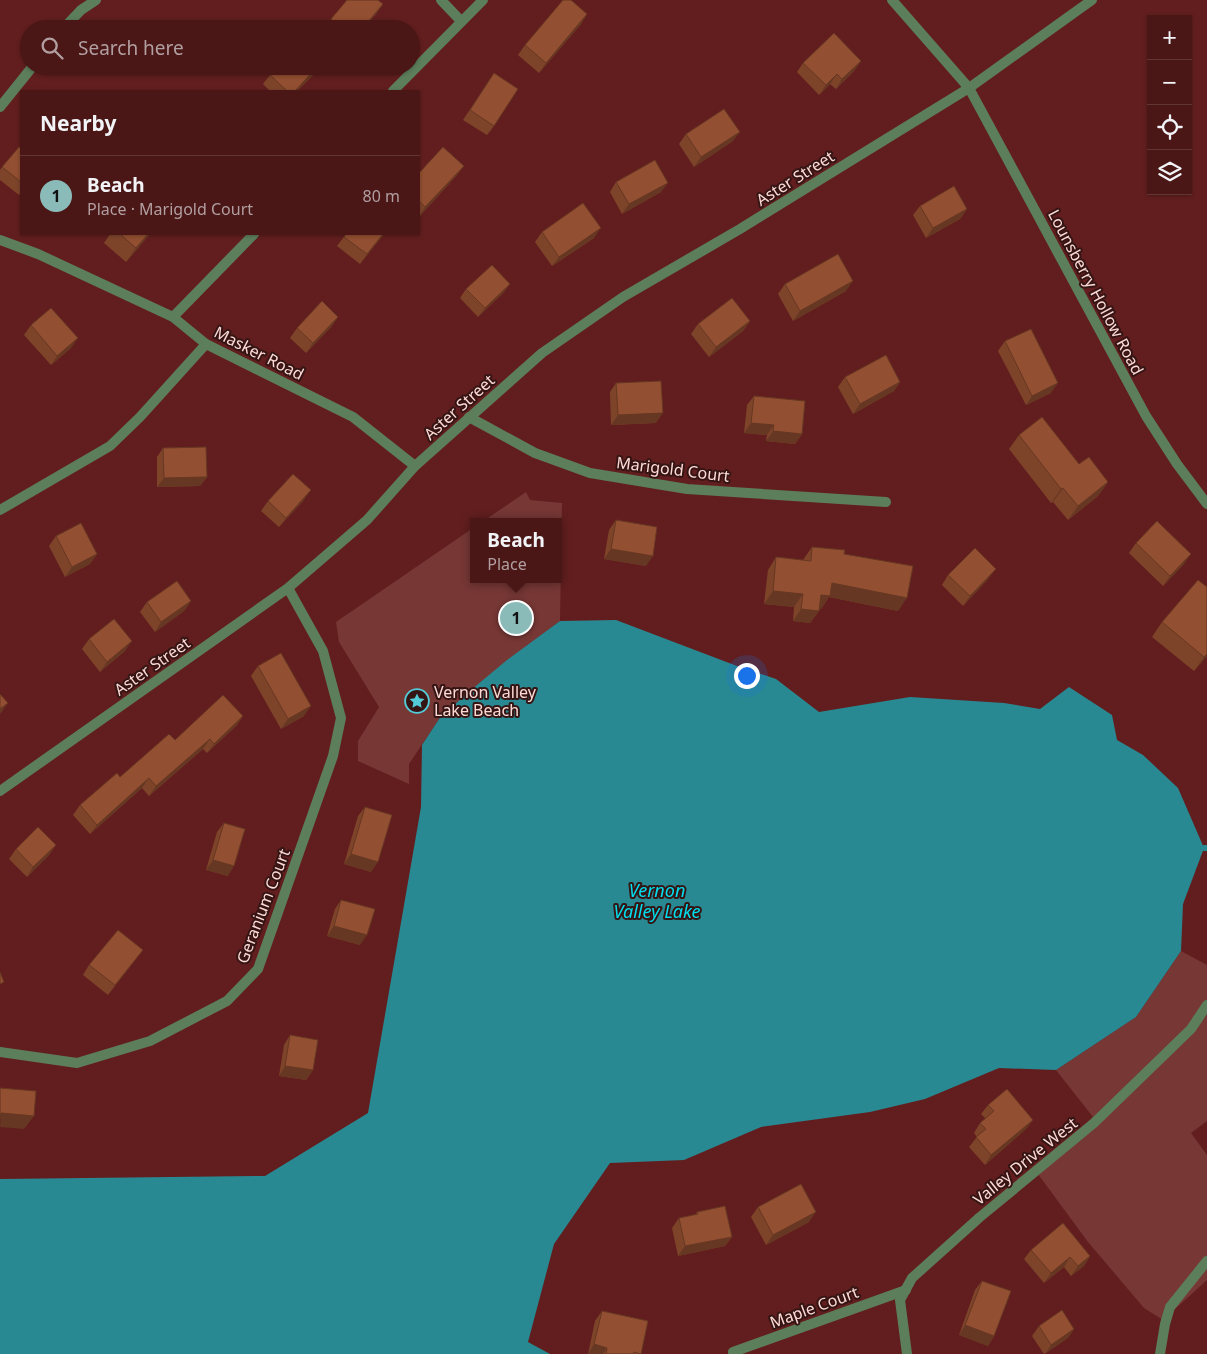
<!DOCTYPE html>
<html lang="en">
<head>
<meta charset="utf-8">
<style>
	body { margin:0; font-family:"Noto Sans",sans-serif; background:#511f1f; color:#f1f3f6 }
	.controls { position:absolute; right:15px; top:15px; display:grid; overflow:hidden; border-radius:0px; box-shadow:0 1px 4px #0004 }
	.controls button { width:45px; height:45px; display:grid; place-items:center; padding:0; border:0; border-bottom:1px solid #613535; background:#4a1616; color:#f1f3f6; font:25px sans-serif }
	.you { position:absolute; left:746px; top:675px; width:18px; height:18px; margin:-12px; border:4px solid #fff; border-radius:50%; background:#1a73e8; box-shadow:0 0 0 8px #1a73e833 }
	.badge { display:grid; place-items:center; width:32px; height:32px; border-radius:50%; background:#8bbbb9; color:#111; font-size:16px; font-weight:700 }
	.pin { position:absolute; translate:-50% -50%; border:2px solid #fff; box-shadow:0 1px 5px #0006 }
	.popup { position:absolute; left:470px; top:518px; width:92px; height:65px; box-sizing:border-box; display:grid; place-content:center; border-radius:0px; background:#4a1616; filter:drop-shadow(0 1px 4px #0005); font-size:16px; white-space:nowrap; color:#b29fa1 }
	.popup b { font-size:19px; color:#f1f3f6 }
	.popup::after { content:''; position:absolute; left:50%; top:100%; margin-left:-10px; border:10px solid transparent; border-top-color:#4a1616 }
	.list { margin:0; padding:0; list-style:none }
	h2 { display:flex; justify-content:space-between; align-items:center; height:65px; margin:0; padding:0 20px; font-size:21px }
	h2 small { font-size:16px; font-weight:400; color:#b29fa1 }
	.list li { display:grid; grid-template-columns:32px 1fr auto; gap:15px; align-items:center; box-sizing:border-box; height:80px; padding:0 20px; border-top:1px solid #613535 }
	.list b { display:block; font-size:19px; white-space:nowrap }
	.list p { margin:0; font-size:16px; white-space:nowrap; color:#b29fa1 }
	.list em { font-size:16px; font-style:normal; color:#b29fa1 }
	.icon { flex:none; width:28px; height:28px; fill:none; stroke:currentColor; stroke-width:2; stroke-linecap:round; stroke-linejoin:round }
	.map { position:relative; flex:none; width:1207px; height:1354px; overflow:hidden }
	.search { position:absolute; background:#4a1616; box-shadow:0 1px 4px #0004; left:20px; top:20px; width:400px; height:55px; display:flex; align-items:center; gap:12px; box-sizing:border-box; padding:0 18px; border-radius:28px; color:#b29fa1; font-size:19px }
	.panel { position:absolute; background:#4a1616; box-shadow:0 1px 4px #0004; left:20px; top:90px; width:400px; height:145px; border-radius:0px }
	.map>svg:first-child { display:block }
	.green { fill:#763735 }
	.water { fill:#298992 }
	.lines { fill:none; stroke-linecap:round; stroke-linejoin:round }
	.stream { stroke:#298992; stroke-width:6 }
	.minor { stroke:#5c7e5b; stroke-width:10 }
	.tertiary { stroke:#5c7e5b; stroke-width:10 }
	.wall { fill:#7e442a }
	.shaded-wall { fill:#663722 }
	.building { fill:#924f31; stroke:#663722 }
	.labels { text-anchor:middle; stroke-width:4; stroke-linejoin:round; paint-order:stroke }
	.street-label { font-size:16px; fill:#fddad6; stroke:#341514 }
	.poi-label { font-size:16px; fill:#fddad6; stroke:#341514; text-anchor:start }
	.water-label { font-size:18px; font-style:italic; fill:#00deee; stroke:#341514 }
</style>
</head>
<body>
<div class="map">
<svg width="1207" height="1354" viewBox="0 0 1207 1354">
	<rect width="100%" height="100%" fill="#621e1e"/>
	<!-- green -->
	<g class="green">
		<polygon points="526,492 530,500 562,503 560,621 507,661 439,719 409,764 409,784 358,761 358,741 379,707 339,642 336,622 473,528 474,579 558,579 558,522 482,522"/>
		<polygon points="1181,951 1207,965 1207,1121 1191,1133 1207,1155 1207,1280 1163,1320 1144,1308 1088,1242 1035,1170 1093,1117 1056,1070 1136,1017"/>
	</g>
	<!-- water -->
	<polygon class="water" points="616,620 737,666 776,679 819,712 910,697 1004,703 1040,709 1069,687 1112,715 1117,740 1143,755 1178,788 1204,848 1183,904 1181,951 1136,1017 1056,1070 999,1068 925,1099 870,1112 761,1127 684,1160 610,1163 554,1244 528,1342 550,1354 0,1354 0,1179 265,1176 368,1113 421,807 422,745 439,719 465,695 507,660 560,621"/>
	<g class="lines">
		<!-- stream -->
		<polyline class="stream" points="1204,848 1207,848"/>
		<!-- minor -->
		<g class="minor">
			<polyline points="441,0 461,21"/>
			<polyline points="892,0 969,88 1146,416 1177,464 1207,504"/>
			<polyline points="63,29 81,10 96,0"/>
			<polyline points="393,91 483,0"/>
			<polyline points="0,107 33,66"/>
			<polyline points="0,240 38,254 173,317 206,344 353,417 415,466"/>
			<polyline points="173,317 254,234"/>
			<polyline points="469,417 535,453 590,473 687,489 886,502"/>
			<polyline points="0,510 110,446 140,417 206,344"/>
			<polyline points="0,1052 77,1063 150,1041 227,1001 258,969 333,756 341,718 323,651 288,588"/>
			<polyline points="733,1352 906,1290"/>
			<polyline points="907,1354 900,1300 912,1278 980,1217 1094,1123 1191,1029 1207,1005"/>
			<polyline points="1160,1354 1165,1324 1170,1307 1207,1261"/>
		</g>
		<!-- tertiary -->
		<polyline class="tertiary" points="0,791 288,588 367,520 415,466 542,353 623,297 740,229 969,88 1092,0"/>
	</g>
	<!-- wall -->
	<g class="wall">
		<polygon points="383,4 376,14 363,29 324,29 331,19"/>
		<polygon points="587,14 581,24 539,73 518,55 525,45"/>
		<polygon points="861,61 854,71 836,89 830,84 819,95 797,72 803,63"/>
		<polygon points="494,73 494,126 487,135 463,120"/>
		<polygon points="314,74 297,91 270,91 263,84 270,75"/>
		<polygon points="686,134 733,141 694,167 679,144"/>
		<polygon points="21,148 21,192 19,195 0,180 0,170 2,167"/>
		<polygon points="464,166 457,175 419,217 419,173"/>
		<polygon points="616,182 661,192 622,214 610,192"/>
		<polygon points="920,206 967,209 960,219 926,238 913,215"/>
		<polygon points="542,232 594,238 552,266 535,242"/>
		<polygon points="110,234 150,234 126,262 104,243"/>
		<polygon points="346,234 384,234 360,264 337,246"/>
		<polygon points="510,284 503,293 478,317 460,298 466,289"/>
		<polygon points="785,284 846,291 793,321 778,294"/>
		<polygon points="338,317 331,327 306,353 290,338 297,328"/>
		<polygon points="750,321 743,331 709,357 691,334 698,324"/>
		<polygon points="31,325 71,348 51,365 24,335"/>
		<polygon points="1005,341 1051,393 1026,405 998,351"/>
		<polygon points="845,377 900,382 894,391 853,414 838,387"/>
		<polygon points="616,383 656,423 611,425 610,392"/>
		<polygon points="754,396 802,434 795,444 766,441 767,435 744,433 747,405"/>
		<polygon points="1019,435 1079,464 1108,482 1098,496 1068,520 1053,502 1051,503 1009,449"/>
		<polygon points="163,448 207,477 200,486 157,487 157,457"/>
		<polygon points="304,500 279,527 261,511 268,501"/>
		<polygon points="616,520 646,566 604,559 609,530"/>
		<polygon points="56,536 97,554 90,564 65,577 49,546"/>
		<polygon points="1136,543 1184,564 1163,586 1129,553"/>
		<polygon points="812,547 844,554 898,611 829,597 821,609 820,608 819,611 810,623 793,621 794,607 764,604 768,570 776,557 803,560"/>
		<polygon points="948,575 989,578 963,606 942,585"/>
		<polygon points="1207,587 1207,656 1194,671 1152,637 1162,622"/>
		<polygon points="191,601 184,611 155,632 140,612 147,602"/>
		<polygon points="89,639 125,651 100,672 82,649"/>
		<polygon points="258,666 304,716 281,729 251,676"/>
		<polygon points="243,716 236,726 207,753 203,749 149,796 142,788 90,834 73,815 80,805 175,740"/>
		<polygon points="365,807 371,872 344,864 358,816"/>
		<polygon points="224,823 228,876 206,870 217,832"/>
		<polygon points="56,845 49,855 27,877 9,859 16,849"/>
		<polygon points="341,900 360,945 327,936 335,909"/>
		<polygon points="136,959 108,995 83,975 89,965"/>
		<polygon points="290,1035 313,1070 306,1080 279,1076 284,1045"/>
		<polygon points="988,1105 1033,1120 1026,1129 985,1165 969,1147 977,1137 974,1133 980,1123 986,1119 981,1114"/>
		<polygon points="758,1207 809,1222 766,1245 751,1217"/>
		<polygon points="697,1212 732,1237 725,1246 678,1256 672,1228 679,1218 695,1215"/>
		<polygon points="1031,1250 1090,1256 1084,1266 1071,1276 1064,1267 1044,1283 1024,1259"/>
		<polygon points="982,1281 994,1336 988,1346 959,1335 975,1290"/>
		<polygon points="602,1311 648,1321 641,1354 588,1354 595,1321"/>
		<polygon points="1039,1326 1074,1329 1068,1338 1044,1354 1032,1336"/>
	</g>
	<!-- shaded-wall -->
	<g class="shaded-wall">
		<polygon points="383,4 376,14 363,29 362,29"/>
		<polygon points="587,14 581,24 539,73 546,63"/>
		<polygon points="861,61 854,71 836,89 842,79"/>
		<polygon points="318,66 314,74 297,91 295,91"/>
		<polygon points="837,74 830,84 819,95 826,85"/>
		<polygon points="740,132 733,141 694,167 701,157"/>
		<polygon points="464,166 457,175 419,217 425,207"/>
		<polygon points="668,183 661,192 622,214 629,204"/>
		<polygon points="967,209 960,219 926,238 933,228"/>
		<polygon points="601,228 594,238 552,266 559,257"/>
		<polygon points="148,234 150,234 126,262 136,248"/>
		<polygon points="383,234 384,234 360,264 367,254"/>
		<polygon points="853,281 846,291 793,321 800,311"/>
		<polygon points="510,284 503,293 478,317 485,308"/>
		<polygon points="338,317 331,327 306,353 313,343"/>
		<polygon points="750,321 743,331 709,357 716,347"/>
		<polygon points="78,338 71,348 51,365 57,356"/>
		<polygon points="900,382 894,391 853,414 860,404"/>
		<polygon points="1058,383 1051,393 1026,405 1032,396"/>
		<polygon points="663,413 656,423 611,425 618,415"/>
		<polygon points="751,423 774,425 767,435 744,433"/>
		<polygon points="773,431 802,434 795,444 766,441"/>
		<polygon points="207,477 200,486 157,487 164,478"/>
		<polygon points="1108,482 1098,496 1068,520 1078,506"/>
		<polygon points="1063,488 1053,502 1051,503 1061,489"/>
		<polygon points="311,490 304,500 279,527 286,518"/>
		<polygon points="611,549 653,556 646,566 604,559"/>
		<polygon points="97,554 90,564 65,577 72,567"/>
		<polygon points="1191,554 1184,564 1163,586 1170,576"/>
		<polygon points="996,569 989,578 963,606 970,596"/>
		<polygon points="832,583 907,598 898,611 829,597 821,609 812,607 821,595"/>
		<polygon points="773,591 803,594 794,607 764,604"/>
		<polygon points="191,601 184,611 155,632 161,622"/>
		<polygon points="801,609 819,611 810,623 793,621"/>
		<polygon points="132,641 125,651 100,672 107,662"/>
		<polygon points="1207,654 1207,656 1194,671 1204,657"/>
		<polygon points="8,703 1,713 0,714 0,709"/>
		<polygon points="311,706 304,716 281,729 288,719"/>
		<polygon points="243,716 236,726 207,753 214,744"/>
		<polygon points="210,739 203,749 149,796 156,786"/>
		<polygon points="149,778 142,788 90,834 97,825"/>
		<polygon points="56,845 49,855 27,877 33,867"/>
		<polygon points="351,854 378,862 371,872 344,864"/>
		<polygon points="213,860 234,866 228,876 206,870"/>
		<polygon points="334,926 367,935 360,945 327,936"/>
		<polygon points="143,950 108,995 115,985"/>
		<polygon points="285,1066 313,1070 306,1080 279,1076"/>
		<polygon points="1,1113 34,1116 24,1129 0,1127"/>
		<polygon points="1033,1120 1026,1129 985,1165 991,1155"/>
		<polygon points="816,1212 809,1222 766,1245 773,1235"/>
		<polygon points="732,1237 725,1246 678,1256 685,1246"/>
		<polygon points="1090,1256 1084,1266 1071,1276 1078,1266"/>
		<polygon points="1070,1257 1064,1267 1044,1283 1051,1273"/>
		<polygon points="965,1325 994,1336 988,1346 959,1335"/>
		<polygon points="1074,1329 1068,1338 1045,1354 1051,1345"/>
		<polygon points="594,1344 607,1348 603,1354 588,1354"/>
	</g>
	<!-- building -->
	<g class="building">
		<polygon points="347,0 378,0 383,4 362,29 342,29 331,19"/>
		<polygon points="563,0 571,0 587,14 546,63 525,45"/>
		<polygon points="834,33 861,61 842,79 837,74 826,85 803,63"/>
		<polygon points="278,66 318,66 295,91 287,91 270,75"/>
		<polygon points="494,73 518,89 494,126 470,110"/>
		<polygon points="724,109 740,132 701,157 686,134"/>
		<polygon points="19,147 21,148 21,182 2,167"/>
		<polygon points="443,147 464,166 425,207 419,201 419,173"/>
		<polygon points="655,160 668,183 629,204 616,182"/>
		<polygon points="954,186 967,209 933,228 920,206"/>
		<polygon points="583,203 601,228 559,257 542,232"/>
		<polygon points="120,234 148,234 136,248"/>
		<polygon points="346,234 383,234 367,254 344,237"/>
		<polygon points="838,254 853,281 800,311 785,284"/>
		<polygon points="492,265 510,284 485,308 466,289"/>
		<polygon points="732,298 750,321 716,347 698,324"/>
		<polygon points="322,301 338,317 313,343 297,328"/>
		<polygon points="51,308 78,338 57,356 31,325"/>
		<polygon points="1031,329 1058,383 1032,396 1005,341"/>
		<polygon points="886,355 900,382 860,404 845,377"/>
		<polygon points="661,381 663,413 618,415 616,383"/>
		<polygon points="754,396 805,401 802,434 773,431 774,425 751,423"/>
		<polygon points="1042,417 1079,464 1089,457 1108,482 1078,506 1063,488 1061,489 1019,435"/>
		<polygon points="206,447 207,477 164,478 163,448"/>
		<polygon points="293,474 311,490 286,518 268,501"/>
		<polygon points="616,520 657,527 653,556 611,549"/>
		<polygon points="1157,521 1191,554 1170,576 1136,543"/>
		<polygon points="81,523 97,554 72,567 56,536"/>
		<polygon points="812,547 845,550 844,554 913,566 907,598 832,583 830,596 821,595 819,611 801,609 803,594 773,591 776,557 811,561"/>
		<polygon points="975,548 996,569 970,596 948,575"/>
		<polygon points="1198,580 1207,587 1207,654 1204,657 1162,622"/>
		<polygon points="177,581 191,601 161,622 147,602"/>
		<polygon points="114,619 132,641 107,662 89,639"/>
		<polygon points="281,653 311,706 288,719 258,666"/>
		<polygon points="0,694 8,703 0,709"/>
		<polygon points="223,695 243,716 214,744 210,739 156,786 149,778 97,825 80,805 117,773 120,777 169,734 175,740"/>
		<polygon points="365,807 392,815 378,862 351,854"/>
		<polygon points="224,823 245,829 234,866 213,860"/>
		<polygon points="38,827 56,845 33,867 16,849"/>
		<polygon points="341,900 375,909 367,935 334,926"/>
		<polygon points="118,930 143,950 115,985 89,965"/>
		<polygon points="0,972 4,982 0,984"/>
		<polygon points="290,1035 318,1040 313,1070 285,1066"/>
		<polygon points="0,1088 36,1091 34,1116 1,1113 0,1119"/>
		<polygon points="1007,1089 1033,1120 991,1155 976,1137 986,1129 980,1123 994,1111 988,1105"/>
		<polygon points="801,1184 816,1212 773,1235 758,1207"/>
		<polygon points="725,1206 732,1237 685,1246 679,1218 698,1214 697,1212"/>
		<polygon points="1063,1223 1090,1256 1078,1266 1070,1257 1051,1273 1031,1250"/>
		<polygon points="982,1281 1011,1291 994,1336 965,1325"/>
		<polygon points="1062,1310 1074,1329 1051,1345 1039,1326"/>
		<polygon points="602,1311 648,1321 641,1354 634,1352 633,1354 606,1354 607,1348 594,1344"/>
	</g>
	<!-- icons -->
	<defs>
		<g id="sight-ring" transform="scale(1.25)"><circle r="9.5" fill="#341514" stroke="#52cbd7" stroke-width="1.5"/><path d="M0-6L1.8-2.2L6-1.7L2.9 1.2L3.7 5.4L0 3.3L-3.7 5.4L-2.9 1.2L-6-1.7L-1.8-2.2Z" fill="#52cbd7"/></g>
	</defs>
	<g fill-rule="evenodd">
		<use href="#sight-ring" x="417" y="701"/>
	</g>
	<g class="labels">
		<!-- street labels -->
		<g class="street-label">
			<text transform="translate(795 178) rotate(-32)" y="6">Aster Street</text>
			<text transform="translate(1096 292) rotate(62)" y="6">Lounsberry Hollow Road</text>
			<text transform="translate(259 353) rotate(27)" y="6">Masker Road</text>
			<text transform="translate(459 407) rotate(-42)" y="6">Aster Street</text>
			<text transform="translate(673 469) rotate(7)" y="6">Marigold Court</text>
			<text transform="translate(152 666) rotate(-35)" y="6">Aster Street</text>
			<text transform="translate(263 906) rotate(-69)" y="6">Geranium Court</text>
			<text transform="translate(1025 1161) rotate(-39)" y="6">Valley Drive West</text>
			<text transform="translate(814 1307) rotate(-20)" y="6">Maple Court</text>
		</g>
		<!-- poi labels -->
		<g class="poi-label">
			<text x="434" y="698">Vernon Valley<tspan x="434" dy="18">Lake Beach</tspan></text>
		</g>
		<!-- water labels -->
		<g class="water-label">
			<text x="657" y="897">Vernon<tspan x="657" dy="21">Valley Lake</tspan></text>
		</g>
	</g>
</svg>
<div class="controls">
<button>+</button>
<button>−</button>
<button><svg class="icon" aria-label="locate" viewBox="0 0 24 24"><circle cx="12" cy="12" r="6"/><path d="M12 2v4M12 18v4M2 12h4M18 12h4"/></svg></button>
<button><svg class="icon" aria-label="layers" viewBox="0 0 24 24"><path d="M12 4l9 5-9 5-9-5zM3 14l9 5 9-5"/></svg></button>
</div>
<div class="you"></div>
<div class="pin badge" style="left:516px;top:618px">1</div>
<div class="popup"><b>Beach</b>Place</div>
<div class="search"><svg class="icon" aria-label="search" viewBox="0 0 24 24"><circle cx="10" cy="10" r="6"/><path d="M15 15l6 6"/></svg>Search here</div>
<section class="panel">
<h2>Nearby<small></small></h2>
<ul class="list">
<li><span class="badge">1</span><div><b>Beach</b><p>Place · Marigold Court</p></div><em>80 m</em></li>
</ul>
</section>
</div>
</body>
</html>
